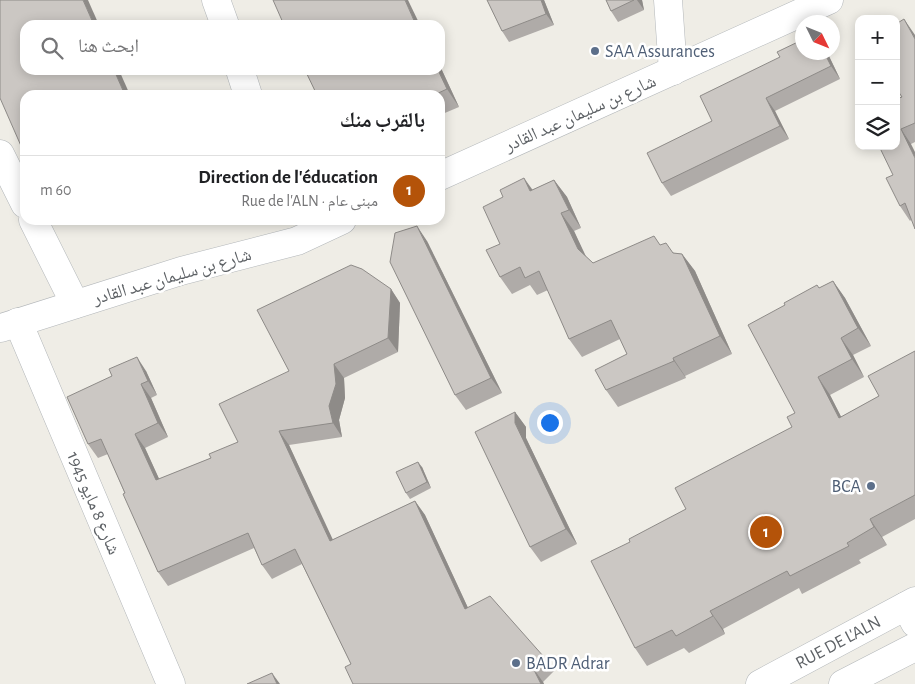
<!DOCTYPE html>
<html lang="ar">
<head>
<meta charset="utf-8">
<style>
	body { margin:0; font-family:"Alegreya Sans","Noto Naskh Arabic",sans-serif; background:#f2f2f2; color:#202124; direction:rtl }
	.controls { position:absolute; right:15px; top:15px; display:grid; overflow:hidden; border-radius:10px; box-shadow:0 2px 12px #0003 }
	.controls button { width:45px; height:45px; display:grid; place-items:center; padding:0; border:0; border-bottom:1px solid #e0e0e0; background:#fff; color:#202124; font:25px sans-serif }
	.compass { position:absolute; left:795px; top:15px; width:45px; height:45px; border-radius:50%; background:#fff; box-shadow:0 2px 12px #0003; rotate:133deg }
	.you { position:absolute; left:549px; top:422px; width:18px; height:18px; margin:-12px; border:4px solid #fff; border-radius:50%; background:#1a73e8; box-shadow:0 0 0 8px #1a73e833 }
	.badge { display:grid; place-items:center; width:32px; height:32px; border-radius:50%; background:#b45309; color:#fff; font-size:16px; font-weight:700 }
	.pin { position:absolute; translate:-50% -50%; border:2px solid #fff; box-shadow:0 1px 5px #0006 }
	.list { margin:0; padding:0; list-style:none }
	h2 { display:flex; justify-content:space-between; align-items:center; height:65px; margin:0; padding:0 20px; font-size:21px }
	h2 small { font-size:16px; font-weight:400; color:#757577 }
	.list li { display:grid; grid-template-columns:32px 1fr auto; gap:15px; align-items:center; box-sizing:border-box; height:70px; padding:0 20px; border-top:1px solid #e0e0e0 }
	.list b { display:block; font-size:19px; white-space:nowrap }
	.list p { margin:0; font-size:16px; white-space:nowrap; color:#757577 }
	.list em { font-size:16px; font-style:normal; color:#757577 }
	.icon { flex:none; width:28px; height:28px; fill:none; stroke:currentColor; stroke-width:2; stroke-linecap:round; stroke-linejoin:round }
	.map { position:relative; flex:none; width:915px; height:684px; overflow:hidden; direction:ltr }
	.search { position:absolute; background:#fff; box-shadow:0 2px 12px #0003; left:20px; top:20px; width:425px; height:55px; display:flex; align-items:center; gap:12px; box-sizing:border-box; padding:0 18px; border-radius:15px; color:#757577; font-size:19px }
	.panel { position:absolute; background:#fff; box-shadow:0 2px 12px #0003; left:20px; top:90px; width:425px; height:135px; border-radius:15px; direction:rtl }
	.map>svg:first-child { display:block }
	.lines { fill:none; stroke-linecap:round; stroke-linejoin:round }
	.minor-casing { stroke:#b3b7ba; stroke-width:29 }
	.tertiary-casing { stroke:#b3b7ba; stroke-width:29 }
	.minor { stroke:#fff; stroke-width:28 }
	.tertiary { stroke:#fff; stroke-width:28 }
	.wall { fill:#afaba8 }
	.shaded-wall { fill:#8e8b88 }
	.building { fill:#cbc7c3; stroke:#8e8b88 }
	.service-dot { fill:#5c6f8a; stroke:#fff; stroke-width:2 }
	.labels { text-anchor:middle; stroke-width:5; stroke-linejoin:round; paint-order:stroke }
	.service-label { font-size:18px; fill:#4e5e75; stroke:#fff; text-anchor:start }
	.street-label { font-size:18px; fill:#5e6266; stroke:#fff }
</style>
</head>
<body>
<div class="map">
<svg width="915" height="684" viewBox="0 0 915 684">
	<rect width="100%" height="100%" fill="#efede6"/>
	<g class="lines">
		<!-- minor casing -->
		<g class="minor-casing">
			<g id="minor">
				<polyline points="216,0 225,25"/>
				<polyline points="668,0 673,71"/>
				<polyline points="240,70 248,95"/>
				<polyline points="0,154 25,204"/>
				<polyline points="440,176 829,0"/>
				<polyline points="33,220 75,304"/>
				<polyline points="18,322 171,684"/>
				<polyline points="1,328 181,271 297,241 342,220"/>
				<polyline points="906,606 915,623"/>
			</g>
		</g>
		<!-- tertiary casing -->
		<g class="tertiary-casing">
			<g id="tertiary">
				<polyline points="760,684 915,601"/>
				<polyline points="843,684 915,647"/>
			</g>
		</g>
		<!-- minor -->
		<use href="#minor" class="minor"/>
		<!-- tertiary -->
		<use href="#tertiary" class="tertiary"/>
	</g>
	<!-- wall -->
	<g class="wall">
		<polygon points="487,0 544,0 554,25 509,42 502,31"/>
		<polygon points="606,0 642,0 644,10 618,22 611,11"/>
		<polygon points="915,35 915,142 911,144 911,220 910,221 900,206 893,175 902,97"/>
		<polygon points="827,52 840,79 775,111 789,139 671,196 662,183 712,121"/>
		<polygon points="440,66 459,107 440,115 440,95 317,95 440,70"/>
		<polygon points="554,180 567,197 581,228 574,231 585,256 593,263 660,245 674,253 682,254 695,271 732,354 685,376 686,378 618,407 606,390 627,354 620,339 582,357 569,339 548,290 537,295 530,285 512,294 500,277 500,244 532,190"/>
		<polygon points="57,220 69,220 60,224"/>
		<polygon points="427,241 502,393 466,410 455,395"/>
		<polygon points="833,281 845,298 871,346 853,355 864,377 830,395 841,417 879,396 915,351 915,519 882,537 887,545 859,560 861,563 802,594 799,588 723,629 725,634 689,653 684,648 647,666 635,648 630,542 686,509 792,427 819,288"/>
		<polygon points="391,289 400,303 398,352 344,378 345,398 339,420 342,437 289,445 332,540 415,501 425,515 468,608 544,657 554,671 543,682 544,684 353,684 351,664 302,564 272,579 262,565 254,548 168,586 158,572 108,454 98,458 88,444 146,371 157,395 151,398 168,437 145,448 159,479 211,458 238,442 289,371"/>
		<polygon points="515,412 526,427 526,438 577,544 541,562 530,547"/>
		<polygon points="422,467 431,488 410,499 406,493"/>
	</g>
	<!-- shaded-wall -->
	<g class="shaded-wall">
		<polygon points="83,0 88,0 99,25 94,25"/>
		<polygon points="405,0 408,0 420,25 416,25"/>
		<polygon points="541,0 544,0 554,25 546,14"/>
		<polygon points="637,0 642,0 644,10"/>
		<polygon points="904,19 915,35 915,39"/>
		<polygon points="824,52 827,52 840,79 831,66"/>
		<polygon points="440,66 459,107 447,89 438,70 440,70"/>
		<polygon points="114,70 119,70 130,95 125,95"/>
		<polygon points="766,98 775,111 789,139 780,126"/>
		<polygon points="901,129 911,144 915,152 915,158"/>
		<polygon points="524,178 537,196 530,191"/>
		<polygon points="554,180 567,197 581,228 569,210"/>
		<polygon points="561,213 574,231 591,267 578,249"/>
		<polygon points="417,226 427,241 502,393 491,378"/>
		<polygon points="682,254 695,271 732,354 720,336"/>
		<polygon points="833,281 845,298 871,346 858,328"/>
		<polygon points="391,289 400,303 398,352 388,338"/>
		<polygon points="841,338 853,355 864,377 852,359"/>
		<polygon points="137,357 146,371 157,395 148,381"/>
		<polygon points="673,358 685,376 686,378 674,361"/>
		<polygon points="334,364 344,378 345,398 339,420 342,437 333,423 329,406"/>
		<polygon points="818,377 830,395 851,436 839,418"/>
		<polygon points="141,384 151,398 168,437 158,423"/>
		<polygon points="515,412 526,427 526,438 577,544 566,529 515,423"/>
		<polygon points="279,431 289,445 340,555 330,541"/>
		<polygon points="135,434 145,448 166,494 156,480"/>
		<polygon points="418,462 422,467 431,488 427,482"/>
		<polygon points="415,501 425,515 475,623 465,609"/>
		<polygon points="870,519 882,537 887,545 874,527"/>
		<polygon points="710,611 723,629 725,634 713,616"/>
		<polygon points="533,668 543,682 544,684 541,684"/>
		<polygon points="272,673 280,684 277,684"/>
	</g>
	<!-- building -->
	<g class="building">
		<polygon points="0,0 83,0 94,25 25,25 25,70 114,70 125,95 25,95 25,155 0,98"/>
		<polygon points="273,0 405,0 416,25 284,25"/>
		<polygon points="487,0 541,0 546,14 502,31"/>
		<polygon points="606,0 634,0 611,11"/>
		<polygon points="904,19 915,39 915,123 901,129 915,158 915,229 905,203 900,206 886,178 893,175 879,146 896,146 896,99 902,97 896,88 896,24"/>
		<polygon points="802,40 802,52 824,52 831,66 766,98 780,126 662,183 647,153 712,121 700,96 780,57 777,52"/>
		<polygon points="305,70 438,70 447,89 434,95 317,95"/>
		<polygon points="524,178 530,191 554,180 569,210 561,213 578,249 593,263 654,236 660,245 666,243 673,253 682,254 720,336 673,358 674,361 606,390 595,370 627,354 611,320 569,339 539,271 525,278 520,267 500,277 486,250 500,244 483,207 503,197 500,190"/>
		<polygon points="417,226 491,378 455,395 390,262 395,233"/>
		<polygon points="351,265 362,269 391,289 388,338 334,364 336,384 329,406 333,423 279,431 308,494 330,541 415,501 465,609 490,596 544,657 533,668 541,684 353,684 345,667 351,664 295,549 262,565 248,533 158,572 123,494 125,493 101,439 88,444 67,397 112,376 109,369 137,357 148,381 141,384 158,423 135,434 156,480 211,458 209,454 238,442 219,404 289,371 257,310"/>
		<polygon points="833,281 858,328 841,338 852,359 818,377 839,418 879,396 868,376 915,351 915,495 870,519 874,527 847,543 849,546 790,576 787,571 710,611 713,616 676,636 672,630 635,648 591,561 630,542 629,539 686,509 675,488 792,427 787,417 795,413 748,325 785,305 784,303 817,285 819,288"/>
		<polygon points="515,412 515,423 566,529 530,547 475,432"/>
		<polygon points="418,462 427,482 406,493 396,472"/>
		<polygon points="272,673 277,684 247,684"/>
	</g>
	<!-- markers -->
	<g class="service-dot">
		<circle cx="595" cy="51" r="5"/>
		<circle cx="871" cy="486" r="5"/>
		<circle cx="516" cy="663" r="5"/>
	</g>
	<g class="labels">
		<!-- service labels -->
		<g class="service-label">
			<text x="605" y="57">SAA Assurances</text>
			<text x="861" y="492" text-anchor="end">BCA</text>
			<text x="526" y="669">BADR Adrar</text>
		</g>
		<!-- street labels -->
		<g class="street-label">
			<text transform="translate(580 113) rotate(-24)" y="6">شارع بن سليمان عبد القادر</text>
			<text transform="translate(172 276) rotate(-16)" y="6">شارع بن سليمان عبد القادر</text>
			<text transform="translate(94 503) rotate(67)" y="6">شارع 8 مايو 1945</text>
			<text transform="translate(838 642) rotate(-28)" y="6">RUE DE L'ALN</text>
		</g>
	</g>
</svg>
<div class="controls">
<button>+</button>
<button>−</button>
<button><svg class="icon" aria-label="layers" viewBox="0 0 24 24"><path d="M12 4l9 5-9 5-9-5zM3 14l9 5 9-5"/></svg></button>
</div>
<svg class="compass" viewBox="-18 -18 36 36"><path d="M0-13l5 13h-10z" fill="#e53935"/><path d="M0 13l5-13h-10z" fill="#757577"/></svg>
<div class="you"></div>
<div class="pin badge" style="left:766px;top:532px">1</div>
<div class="search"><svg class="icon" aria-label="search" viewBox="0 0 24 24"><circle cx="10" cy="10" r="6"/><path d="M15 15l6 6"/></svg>ابحث هنا</div>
<section class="panel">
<h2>بالقرب منك<small></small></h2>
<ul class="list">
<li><span class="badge">1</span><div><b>Direction de l'éducation</b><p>مبنى عام · Rue de l'ALN</p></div><em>60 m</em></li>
</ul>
</section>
</div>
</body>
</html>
